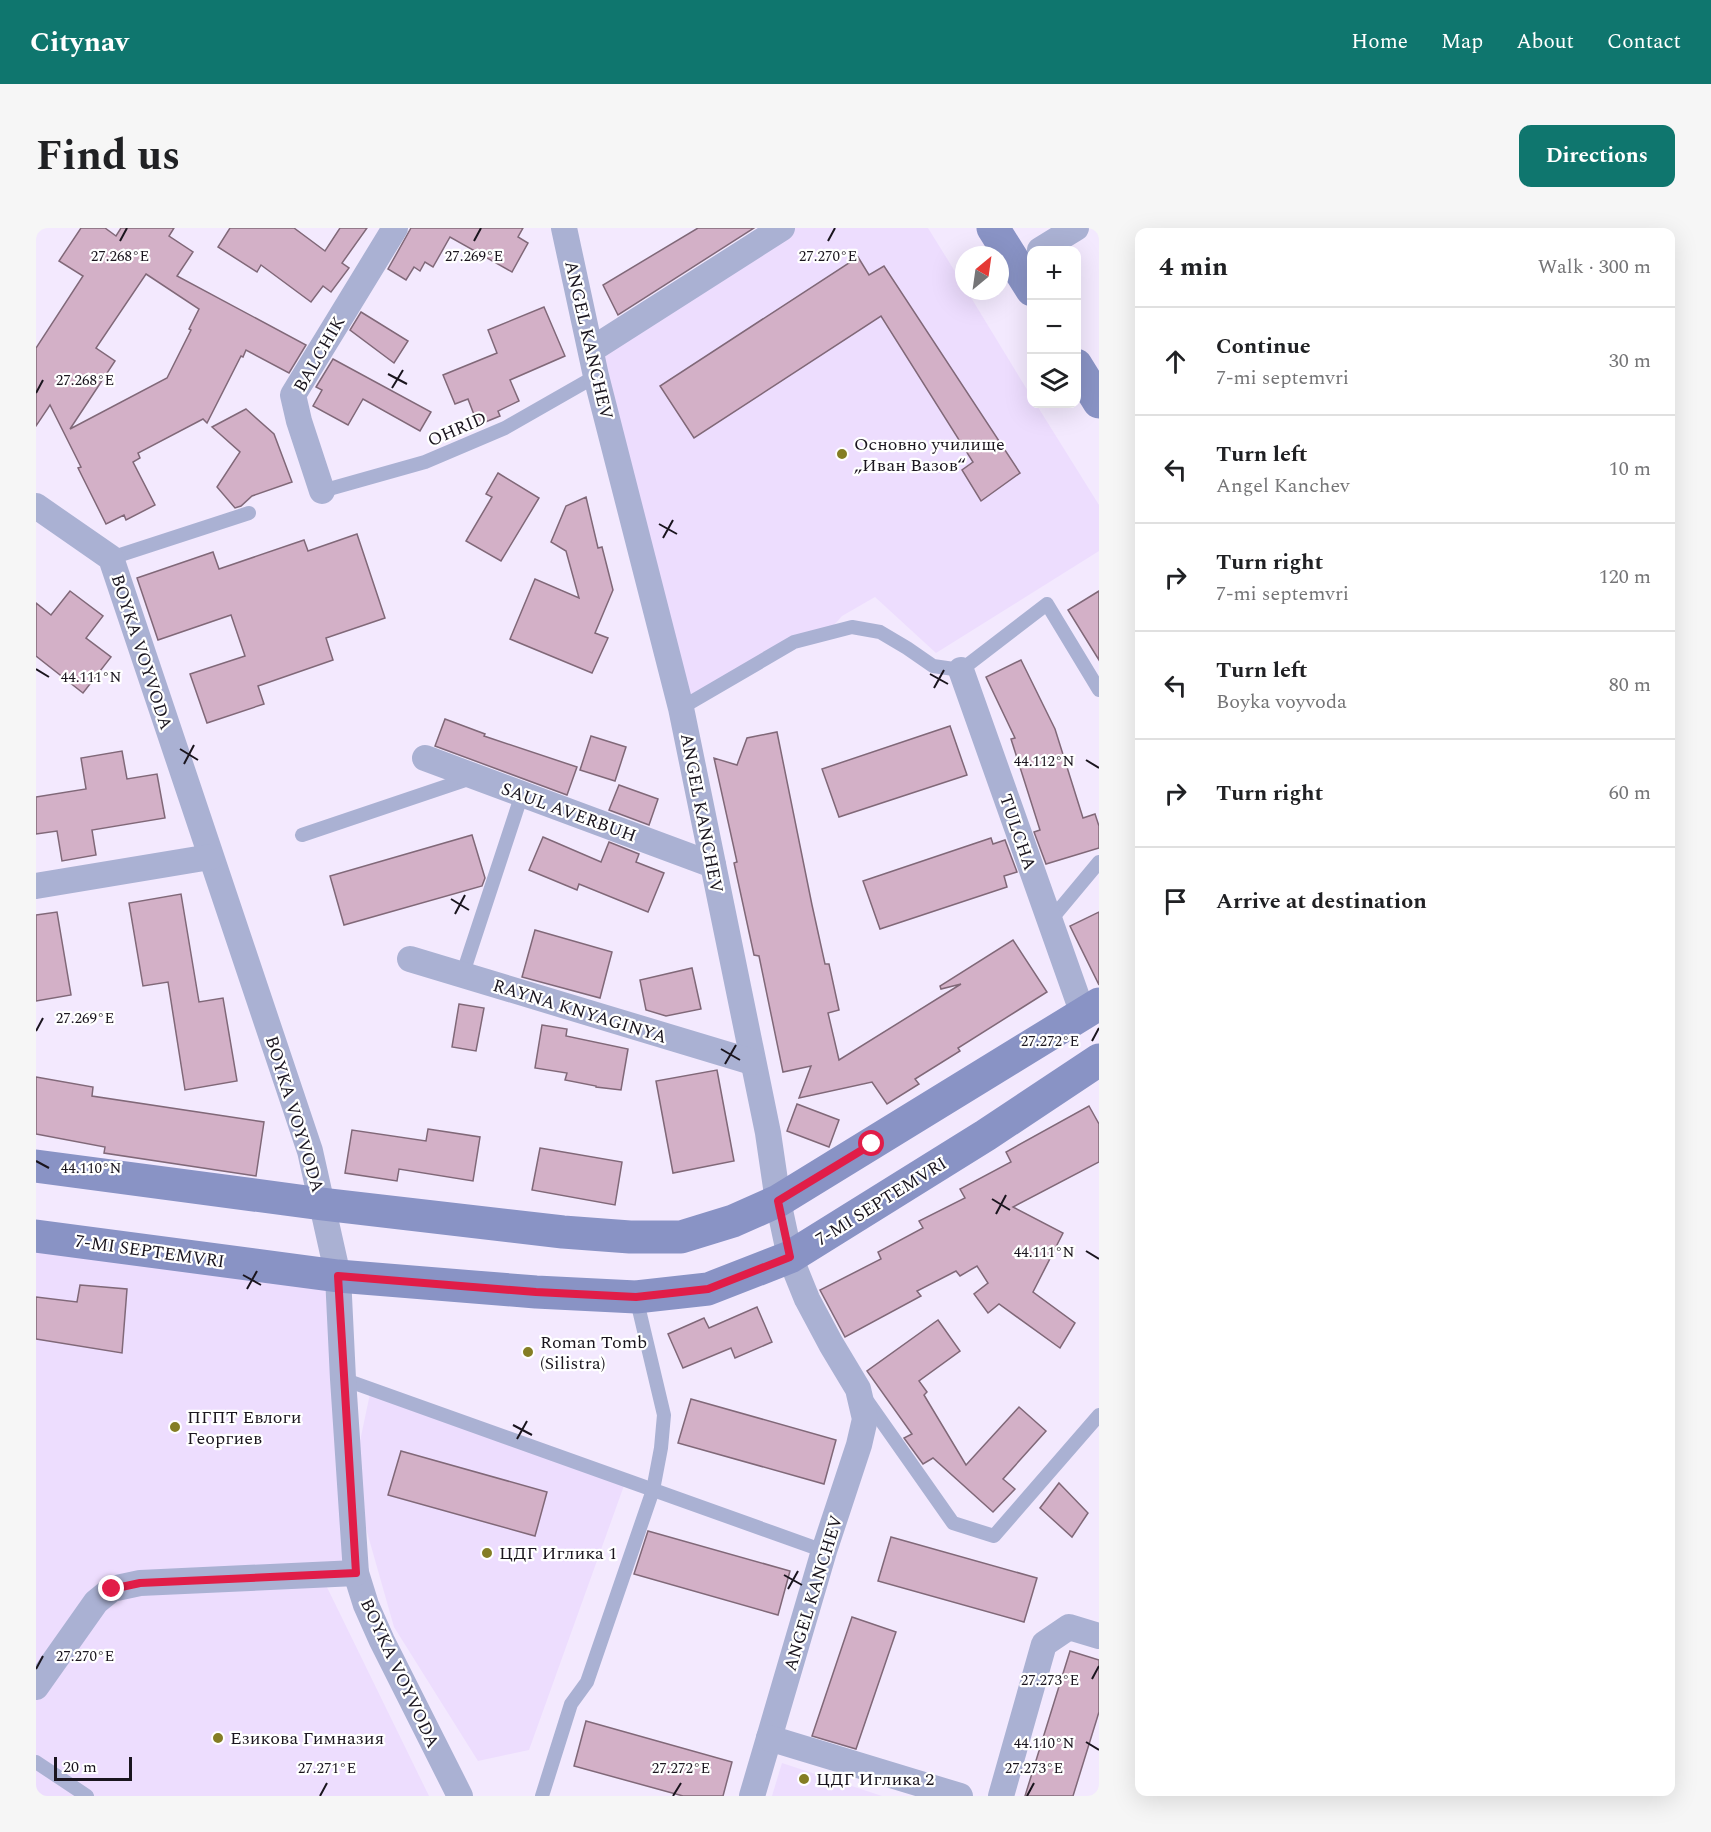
<!DOCTYPE html>
<html lang="en">
<head>
<meta charset="utf-8">
<style>
	body { margin:0; font-family:Spectral,serif; background:#f6f6f6; color:#202124 }
	.controls { position:absolute; right:18px; top:18px; display:grid; overflow:hidden; border-radius:12px; box-shadow:0 6px 24px #0002 }
	.controls button { width:54px; height:54px; display:grid; place-items:center; padding:0; border:0; border-bottom:2px solid #e0e0e0; background:#fff; color:#202124; font:30px sans-serif }
	.compass { position:absolute; left:919px; top:18px; width:54px; height:54px; border-radius:50%; background:#fff; box-shadow:0 6px 24px #0002; rotate:29deg }
	.scale { position:absolute; left:18px; bottom:15px; width:78px; box-sizing:border-box; padding-left:6px; border:3px solid #1a151e; border-top:0; font-size:16px; line-height:21px; white-space:nowrap; color:#1a151e; -webkit-text-stroke:4px #fff; paint-order:stroke }
	.stop { position:absolute; width:18px; height:18px; margin:-14px; border:4px solid #e11d48; border-radius:50%; background:#fff }
	.stop.end { background:#e11d48; border-color:#fff; box-shadow:0 2px 6px #0008 }
	.list { margin:0; padding:0; list-style:none }
	h2 { display:flex; justify-content:space-between; align-items:center; height:78px; margin:0; padding:0 24px; font-size:26px }
	h2 small { font-size:20px; font-weight:400; color:#757577 }
	.list li { display:grid; grid-template-columns:39px 1fr auto; gap:18px; align-items:center; box-sizing:border-box; height:108px; padding:0 24px; border-top:2px solid #e0e0e0 }
	.list b { display:block; font-size:22px; white-space:nowrap }
	.list p { margin:0; font-size:20px; white-space:nowrap; color:#757577 }
	.list em { font-size:20px; font-style:normal; color:#757577 }
	.icon { flex:none; width:33px; height:33px; fill:none; stroke:currentColor; stroke-width:2; stroke-linecap:round; stroke-linejoin:round }
	.map { position:relative; flex:none; width:1063px; height:1568px; overflow:hidden; border-radius:12px }
	header { display:flex; align-items:center; gap:36px; box-sizing:border-box; height:84px; padding:0 30px; background:#0f766e; color:#fff }
	header strong { font-size:28px }
	nav { display:flex; gap:33px; margin-inline-start:auto; font-size:21px }
	.intro { display:flex; align-items:center; justify-content:space-between; box-sizing:border-box; height:144px; padding:0 36px }
	h1 { margin:0; font-size:42px }
	.button { padding:15px 27px; border-radius:12px; background:#0f766e; color:#fff; font-size:21px; font-weight:700 }
	main { display:flex; gap:36px; padding:0 36px }
	aside { flex:1; background:#fff; border-radius:12px; box-shadow:0 6px 24px #0002 }
	.map>svg:first-child { display:block }
	.built { fill:#edddfe }
	.building { fill:#d3b0c7; stroke:#806878; stroke-width:1.5; fill-rule:evenodd }
	.lines { fill:none; stroke-linecap:round; stroke-linejoin:round }
	.lane { stroke:#aab1d3; stroke-width:14 }
	.street { stroke:#aab1d3; stroke-width:26 }
	.secondary { stroke:#8993c5; stroke-width:33 }
	.route { stroke:#e11d48; stroke-width:8 }
	.ticks { fill:none; stroke:#1a151e; stroke-width:2 }
	.poi-dot { fill:#847d24; stroke:#fff; stroke-width:2 }
	.labels { text-anchor:middle; stroke-width:4.5; stroke-linejoin:round; paint-order:stroke }
	.street-label { font-size:18px; fill:#1a151e; stroke:#fff }
	.poi-label { font-size:18px; fill:#1a151e; stroke:#fff; text-anchor:start }
	.ticks-label { font-size:15px; text-anchor:middle; fill:#1a151e; stroke:#fff; stroke-width:4.5; stroke-linejoin:round; paint-order:stroke }
</style>
</head>
<body>
<header>
<strong>Citynav</strong>
<nav><a>Home</a><a>Map</a><a>About</a><a>Contact</a></nav>
</header>
<div class="intro"><h1>Find us</h1><a class="button">Directions</a></div>
<main>
<div class="map">
<svg width="1063" height="1568" viewBox="0 0 1063 1568">
	<rect width="100%" height="100%" fill="#f3e9fe"/>
	<!-- built -->
	<g class="built">
		<polygon points="746,0 892,0 928,58 928,63 931,63 995,168 996,176 1000,176 1063,277 1063,323 900,425 839,369 806,388 792,404 645,480 555,122"/>
		<polygon points="0,1008 302,1048 320,1345 286,1349 393,1568 0,1568"/>
		<polygon points="335,1161 590,1252 493,1522 442,1533 358,1399 316,1251"/>
		<polygon points="746,1535 846,1568 736,1568"/>
	</g>
	<!-- building -->
	<g class="building">
		<path d="M45,0H69L80,8L85,0H138L133,8L157,24L141,48L270,117L253,145L210,122L207,129L205,128L171,195L167,191L102,225L104,230L97,234L119,277L90,292L88,287L70,296L42,240L45,239L14,177L0,198V120L47,48L23,33ZM110,46L163,81L153,101L155,102L131,150L34,201L79,133L60,120Z"/>
		<polygon points="194,0 258,0 289,23 304,0 331,0 306,35 313,40 295,64 287,58 275,74 225,37 221,44 182,19"/>
		<polygon points="375,0 487,0 482,9 492,15 476,44 414,9 397,39 389,34 384,43 378,39 370,52 352,41"/>
		<polygon points="662,0 718,0 582,87 567,57"/>
		<polygon points="822,29 833,47 848,38 984,245 945,273 926,242 937,234 845,88 658,210 624,158"/>
		<polygon points="508,79 529,128 474,152 483,173 462,183 464,188 442,197 432,171 419,176 407,147 461,125 452,102"/>
		<polygon points="325,84 372,113 358,135 314,102"/>
		<polygon points="297,131 395,184 384,203 327,171 312,197 277,178 286,162 280,159"/>
		<polygon points="210,181 238,206 256,254 216,268 205,278 199,280 181,259 204,224 176,199"/>
		<polygon points="462,245 503,270 465,333 430,313 456,269 450,266"/>
		<polygon points="550,269 562,320 566,319 577,362 559,405 572,410 556,445 474,411 499,351 543,370 530,323 515,314 530,278"/>
		<polygon points="321,306 349,390 290,410 297,432 222,458 228,476 171,495 154,446 209,428 195,387 122,412 101,350 177,324 183,341 268,312 272,323"/>
		<polygon points="34,363 67,388 50,410 75,429 47,465 0,428 0,375 15,387"/>
		<polygon points="1063,363 1063,432 1032,382"/>
		<polygon points="985,432 1019,501 1047,590 1059,586 1063,598 1063,620 1010,636 998,604 1004,602 975,511 979,510 950,449"/>
		<polygon points="409,491 449,506 448,508 541,539 531,567 399,518"/>
		<polygon points="914,498 931,547 803,589 786,541"/>
		<polygon points="741,504 776,677 789,736 793,736 803,782 792,785 803,832 925,756 905,761 904,758 977,712 1011,764 922,820 924,823 879,851 883,856 851,876 836,854 763,870 775,838 747,844 723,728 718,727 698,635 701,634 678,530 701,537 711,510"/>
		<polygon points="555,508 590,519 579,553 544,542"/>
		<polygon points="86,523 91,551 121,546 129,590 56,602 60,627 26,633 21,603 0,606 0,569 50,561 45,530"/>
		<polygon points="583,557 622,571 613,597 573,582"/>
		<polygon points="436,607 449,650 446,658 308,697 294,648"/>
		<polygon points="507,609 565,634 573,614 603,626 600,634 628,645 612,684 543,656 541,662 493,642"/>
		<polygon points="955,610 957,616 969,612 981,644 968,648 971,659 844,701 827,653"/>
		<polygon points="145,666 163,774 187,770 201,853 149,862 132,754 107,758 93,675"/>
		<polygon points="21,684 35,767 0,773 0,687"/>
		<polygon points="1063,684 1063,757 1034,698"/>
		<polygon points="499,702 576,724 564,770 486,749"/>
		<polygon points="656,740 665,781 630,788 610,782 604,752"/>
		<polygon points="423,776 448,780 440,823 416,819"/>
		<polygon points="506,797 531,801 530,808 592,821 585,862 560,859 560,858 529,852 531,845 499,840"/>
		<polygon points="681,842 698,933 637,945 620,853"/>
		<polygon points="0,849 57,859 56,868 228,894 220,948 68,925 69,919 0,906"/>
		<polygon points="761,876 803,892 793,919 751,903"/>
		<polygon points="1053,878 1063,896 1063,934 977,979 1027,1005 997,1064 1039,1095 1024,1120 963,1076 952,1085 938,1066 952,1055 941,1038 924,1048 920,1043 881,1063 885,1068 809,1109 784,1062 845,1031 842,1024 887,1000 883,993 929,970 924,961 975,934 970,924"/>
		<polygon points="392,901 444,909 437,953 363,941 361,953 309,945 316,902 390,913"/>
		<polygon points="504,920 586,934 579,977 496,962"/>
		<polygon points="44,1057 91,1061 86,1125 0,1111 0,1069 41,1074"/>
		<polygon points="721,1079 736,1114 699,1130 695,1120 647,1140 632,1106 668,1090 673,1100"/>
		<polygon points="902,1092 924,1123 883,1153 891,1164 888,1167 930,1237 983,1179 1010,1203 967,1251 979,1261 957,1284 897,1230 887,1236 868,1210 876,1206 831,1143"/>
		<polygon points="655,1171 800,1212 788,1256 642,1215"/>
		<polygon points="365,1223 511,1264 499,1308 352,1267"/>
		<polygon points="1023,1255 1052,1285 1036,1309 1004,1280"/>
		<polygon points="612,1303 754,1343 742,1387 598,1346"/>
		<polygon points="855,1309 1001,1350 988,1394 842,1353"/>
		<polygon points="816,1389 860,1404 820,1521 776,1508"/>
		<polygon points="1034,1423 1063,1432 1063,1484 1037,1568 989,1568"/>
		<polygon points="550,1493 696,1534 687,1568 647,1568 538,1538"/>
	</g>
	<g class="lines">
		<!-- lane -->
		<g class="lane">
			<polyline points="286,263 389,234 469,200 560,148"/>
			<polyline points="75,330 213,285"/>
			<polyline points="645,480 758,414 816,399 844,404 871,420 897,438 925,442 1011,376 1063,462"/>
			<polyline points="266,607 435,550"/>
			<polyline points="1013,694 1063,634"/>
			<polyline points="426,748 486,566"/>
			<polyline points="307,1151 788,1323"/>
			<polyline points="832,1174 917,1295 958,1308 1063,1187"/>
			<polyline points="0,1534 51,1568"/>
			<polyline points="506,1568 535,1476 551,1454 617,1262 625,1220 628,1187 600,1069"/>
		</g>
		<!-- street -->
		<g class="street">
			<polyline points="528,0 560,148 645,480 732,905 742,973 754,1029 771,1071 795,1116 822,1161 829,1191 823,1217 788,1323 716,1568"/>
			<polyline points="1004,22 1040,0"/>
			<polyline points="555,122 746,0"/>
			<polyline points="286,263 263,193 257,167 359,0"/>
			<polyline points="0,278 75,330 274,923 302,1048 307,1151 320,1345 330,1377 346,1413 424,1568"/>
			<polyline points="925,442 1047,786"/>
			<polyline points="389,530 677,637"/>
			<polyline points="0,658 174,629"/>
			<polyline points="374,731 716,834"/>
			<polyline points="0,1459 60,1374 76,1361 104,1355 320,1345"/>
			<polyline points="733,1510 924,1568"/>
			<polyline points="965,1568 1008,1416 1033,1399 1063,1408"/>
		</g>
		<!-- secondary -->
		<g class="secondary">
			<polyline points="957,0 996,62"/>
			<polyline points="1040,137 1063,174"/>
			<polyline points="0,938 286,976 527,1004 594,1009 645,1009 697,993 742,973 1063,776"/>
			<polyline points="0,1008 302,1048 500,1064 600,1069 672,1061 754,1029 950,907 1063,832"/>
		</g>
	</g>
	<g class="lines">
		<!-- route -->
		<polyline class="route" points="76,1361 104,1355 320,1345 302,1048 500,1064 600,1069 672,1061 754,1029 742,973 836,916"/>
	</g>
	<!-- ticks -->
	<path class="ticks" d="M84,13L91,0M438,13L445,0M792,13L799,0M352,146L371,156M356,160L367,142M0,165L7,152M623,296L641,306M627,310L637,292M0,441L13,449M894,446L912,456M898,460L908,442M144,521L162,532M1050,532L1063,540M148,536L158,517M415,671L433,682M419,686L429,667M0,803L7,790M1056,813L1063,800M685,821L704,832M689,836L700,817M0,933L13,940M956,971L974,982M960,986L970,967M1050,1023L1063,1031M207,1047L225,1057M211,1061L221,1043M477,1197L496,1207M481,1211L491,1193M748,1347L766,1357M752,1361L762,1343M0,1441L7,1428M1056,1451L1063,1438M1050,1514L1063,1522M284,1568L291,1555M637,1568L645,1555M991,1568L998,1555"/>
	<!-- markers -->
	<g class="poi-dot">
		<circle cx="806" cy="226" r="6"/>
		<circle cx="492" cy="1124" r="6"/>
		<circle cx="139" cy="1199" r="6"/>
		<circle cx="451" cy="1325" r="6"/>
		<circle cx="182" cy="1510" r="6"/>
		<circle cx="768" cy="1551" r="6"/>
	</g>
	<g class="labels">
		<!-- street labels -->
		<g class="street-label">
			<text transform="translate(553 112) rotate(77)" y="6">ANGEL KANCHEV</text>
			<text transform="translate(283 126) rotate(-60)" y="6">BALCHIK</text>
			<text transform="translate(421 201) rotate(-23)" y="6">OHRID</text>
			<text transform="translate(106 424) rotate(72)" y="6">BOYKA VOYVODA</text>
			<text transform="translate(533 584) rotate(20)" y="6">SAUL AVERBUH</text>
			<text transform="translate(666 585) rotate(79)" y="6">ANGEL KANCHEV</text>
			<text transform="translate(982 604) rotate(71)" y="6">TULCHA</text>
			<text transform="translate(544 783) rotate(17)" y="6">RAYNA KNYAGINYA</text>
			<text transform="translate(259 886) rotate(73)" y="6">BOYKA VOYVODA</text>
			<text transform="translate(845 973) rotate(-32)" y="6">7-MI SEPTEMVRI</text>
			<text transform="translate(114 1023) rotate(8)" y="6">7-MI SEPTEMVRI</text>
			<text transform="translate(777 1365) rotate(-73)" y="6">ANGEL KANCHEV</text>
			<text transform="translate(364 1445) rotate(65)" y="6">BOYKA VOYVODA</text>
		</g>
		<!-- poi labels -->
		<g class="poi-label">
			<text x="818" y="222">Основно училище<tspan x="818" dy="21">„Иван Вазов“</tspan></text>
			<text x="504" y="1120">Roman Tomb<tspan x="504" dy="21">(Silistra)</tspan></text>
			<text x="151" y="1195">ПГПТ Евлоги<tspan x="151" dy="21">Георгиев</tspan></text>
			<text x="463" y="1331">ЦДГ Иглика 1</text>
			<text x="194" y="1516">Езикова Гимназия</text>
			<text x="780" y="1557">ЦДГ Иглика 2</text>
		</g>
	</g>
	<g class="ticks-label">
		<text x="84" y="33">27.268°E</text>
		<text x="438" y="33">27.269°E</text>
		<text x="792" y="33">27.270°E</text>
		<text x="49" y="157">27.268°E</text>
		<text x="55" y="454">44.111°N</text>
		<text x="1008" y="538">44.112°N</text>
		<text x="49" y="795">27.269°E</text>
		<text x="1014" y="818">27.272°E</text>
		<text x="55" y="945">44.110°N</text>
		<text x="1008" y="1029">44.111°N</text>
		<text x="49" y="1433">27.270°E</text>
		<text x="1014" y="1457">27.273°E</text>
		<text x="1008" y="1520">44.110°N</text>
		<text x="291" y="1545">27.271°E</text>
		<text x="645" y="1545">27.272°E</text>
		<text x="998" y="1545">27.273°E</text>
	</g>
</svg>
<div class="controls">
<button>+</button>
<button>−</button>
<button><svg class="icon" aria-label="layers" viewBox="0 0 24 24"><path d="M12 4l9 5-9 5-9-5zM3 14l9 5 9-5"/></svg></button>
</div>
<svg class="compass" viewBox="-18 -18 36 36"><path d="M0-13l5 13h-10z" fill="#e53935"/><path d="M0 13l5-13h-10z" fill="#757577"/></svg>
<div class="scale">20 m</div>
<div class="stop" style="left:836px;top:916px"></div>
<div class="stop end" style="left:76px;top:1361px"></div>
</div>
<aside>
<h2>4 min<small>Walk · 300 m</small></h2>
<ul class="list">
<li><svg class="icon" aria-label="ahead" viewBox="0 0 24 24"><path d="M12 20V5M6 11l6-6 6 6"/></svg><div><b>Continue</b><p>7-mi septemvri</p></div><em>30 m</em></li>
<li><svg class="icon" aria-label="left" viewBox="0 0 24 24"><path d="M17 20v-9H6M10 6l-5 5 5 5"/></svg><div><b>Turn left</b><p>Angel Kanchev</p></div><em>10 m</em></li>
<li><svg class="icon" aria-label="right" viewBox="0 0 24 24"><path d="M7 20v-9h11M14 6l5 5-5 5"/></svg><div><b>Turn right</b><p>7-mi septemvri</p></div><em>120 m</em></li>
<li><svg class="icon" aria-label="left" viewBox="0 0 24 24"><path d="M17 20v-9H6M10 6l-5 5 5 5"/></svg><div><b>Turn left</b><p>Boyka voyvoda</p></div><em>80 m</em></li>
<li><svg class="icon" aria-label="right" viewBox="0 0 24 24"><path d="M7 20v-9h11M14 6l5 5-5 5"/></svg><div><b>Turn right</b></div><em>60 m</em></li>
<li><svg class="icon" aria-label="arrive" viewBox="0 0 24 24"><path d="M6 21V4h12l-3 4 3 4H6"/></svg><div><b>Arrive at destination</b></div></li>
</ul>
</aside>
</main>
</body>
</html>
